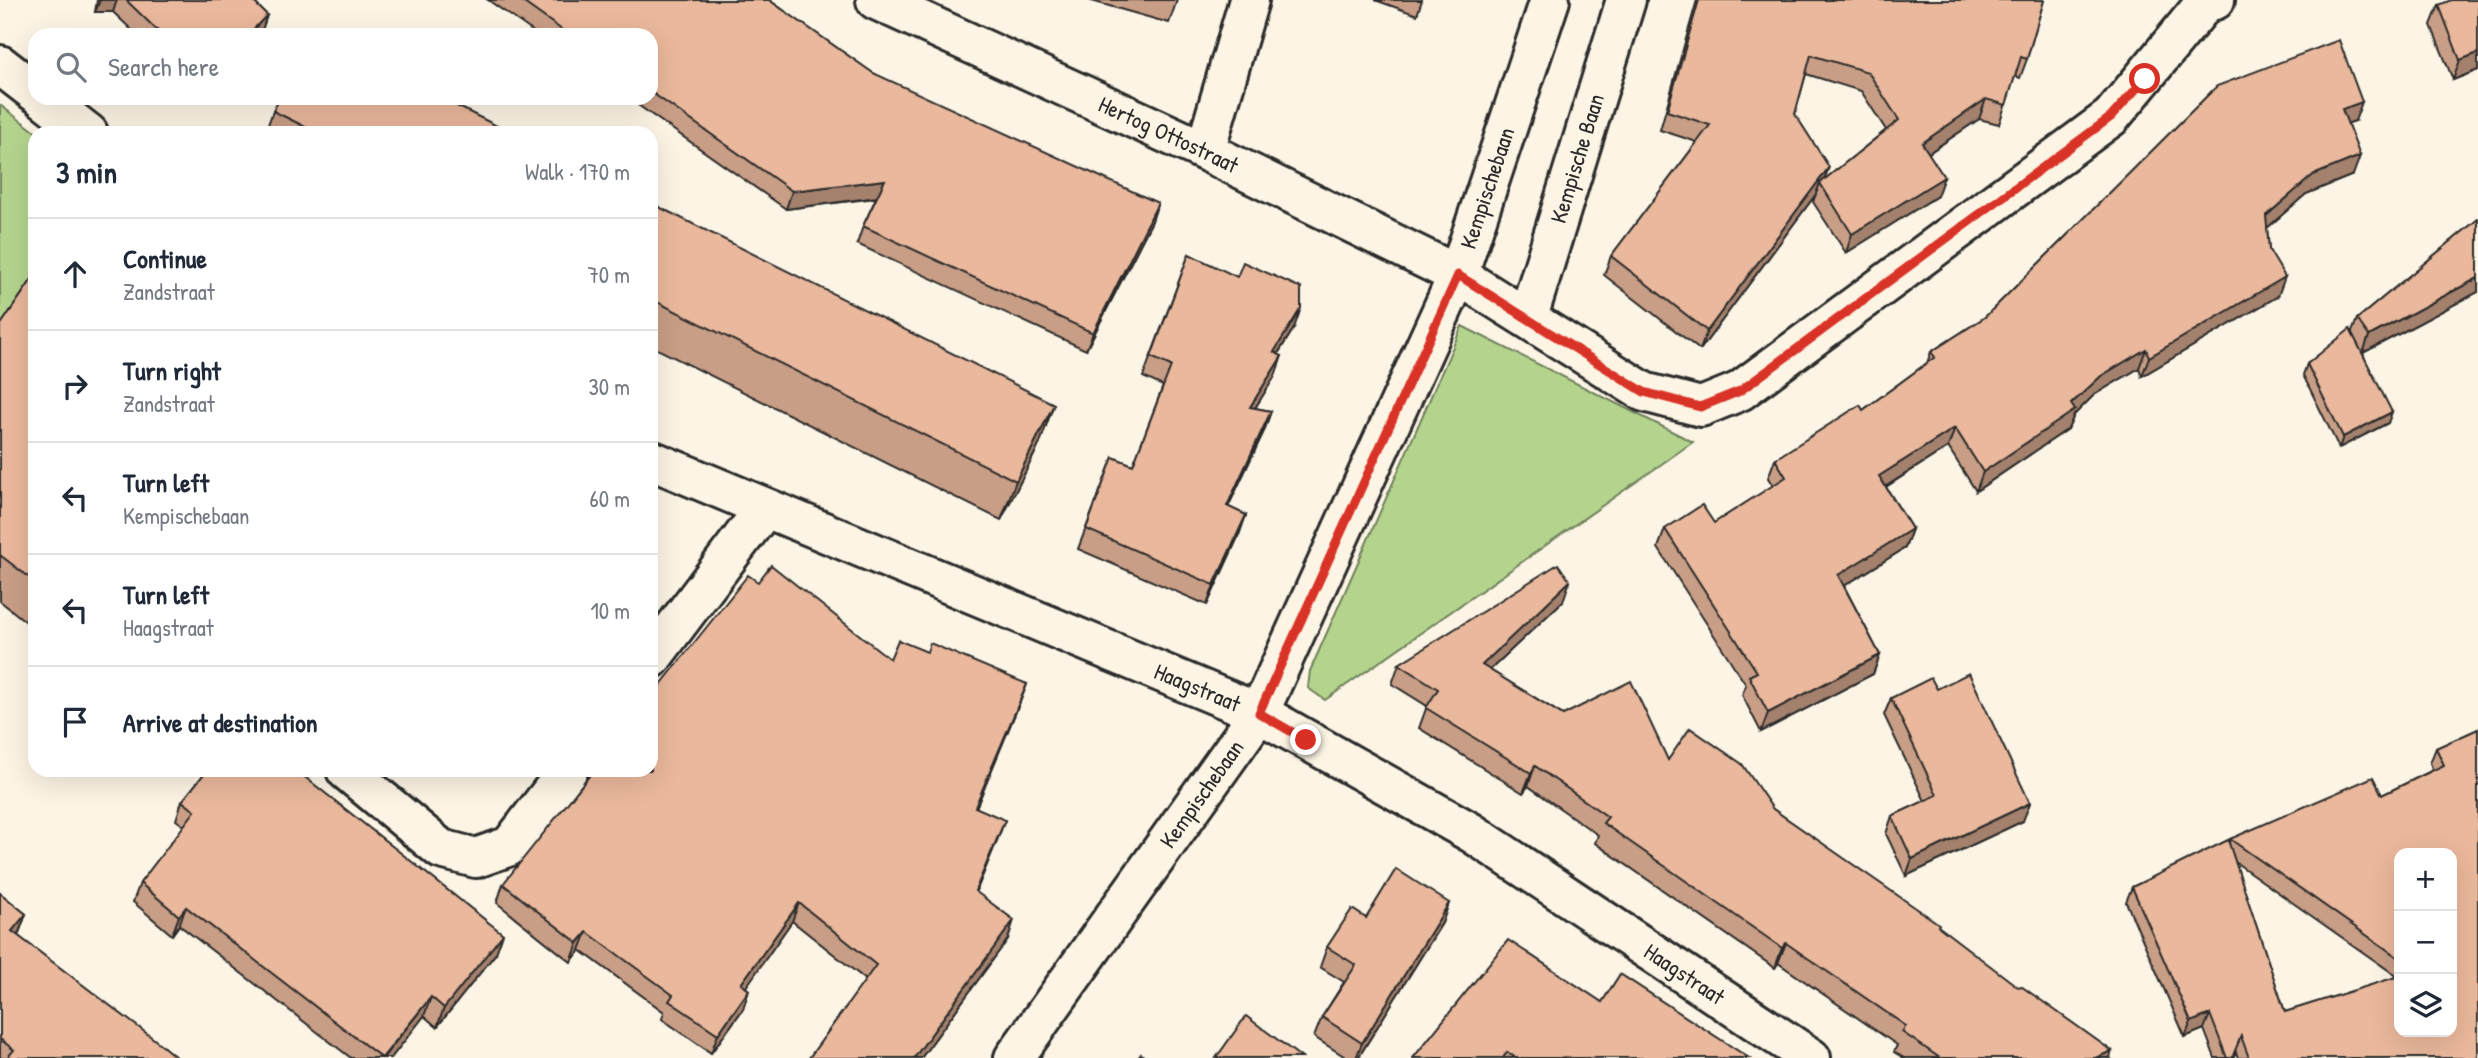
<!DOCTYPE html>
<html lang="en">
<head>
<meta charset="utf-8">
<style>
	body { margin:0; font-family:"Patrick Hand",sans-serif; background:#f2f2f3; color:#1f2937 }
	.controls { position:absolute; right:21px; bottom:21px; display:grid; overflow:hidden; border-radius:14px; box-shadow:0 7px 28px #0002 }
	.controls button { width:63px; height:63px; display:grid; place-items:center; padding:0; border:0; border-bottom:2px solid #e0e1e3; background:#fff; color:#1f2937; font:35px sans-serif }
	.stop { position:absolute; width:21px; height:21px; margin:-16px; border:5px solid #d93025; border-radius:50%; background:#fff }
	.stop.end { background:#d93025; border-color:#fff; box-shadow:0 2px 7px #0008 }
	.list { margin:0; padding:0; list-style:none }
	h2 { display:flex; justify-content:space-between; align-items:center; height:91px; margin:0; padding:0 28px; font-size:30px }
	h2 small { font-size:23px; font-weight:400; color:#747a83 }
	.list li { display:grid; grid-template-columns:46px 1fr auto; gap:21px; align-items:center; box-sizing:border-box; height:112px; padding:0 28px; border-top:2px solid #e0e1e3 }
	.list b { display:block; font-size:26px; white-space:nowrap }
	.list p { margin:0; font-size:23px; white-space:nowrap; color:#747a83 }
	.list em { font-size:23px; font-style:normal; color:#747a83 }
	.icon { flex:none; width:38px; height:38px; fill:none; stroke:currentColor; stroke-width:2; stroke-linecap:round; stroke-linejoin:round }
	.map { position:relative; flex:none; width:2478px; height:1058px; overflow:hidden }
	.search { position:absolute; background:#fff; box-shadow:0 7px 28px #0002; left:28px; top:28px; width:630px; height:77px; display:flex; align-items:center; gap:18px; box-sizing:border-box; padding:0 24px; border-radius:21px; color:#747a83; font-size:26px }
	.panel { position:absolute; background:#fff; box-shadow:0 7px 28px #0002; left:28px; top:126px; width:630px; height:651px; border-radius:21px }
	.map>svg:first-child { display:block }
	.green { fill:#b4d48e; stroke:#70805c; stroke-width:2 }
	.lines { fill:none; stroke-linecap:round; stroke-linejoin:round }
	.minor-casing { stroke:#2b2b2b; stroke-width:44 }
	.minor { stroke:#fcf5e5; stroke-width:38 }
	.wall { fill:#c99e86; stroke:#2b2b2b; stroke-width:2; fill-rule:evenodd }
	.shaded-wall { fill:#a4816d; stroke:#2b2b2b; stroke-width:2 }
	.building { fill:#eab89c; stroke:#2b2b2b; stroke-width:2 }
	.route { stroke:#d93025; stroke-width:9 }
	.labels { text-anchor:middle; stroke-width:5; stroke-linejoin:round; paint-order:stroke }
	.street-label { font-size:23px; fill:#2b2b2b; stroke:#fcf5e5 }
</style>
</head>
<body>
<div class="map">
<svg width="2478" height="1058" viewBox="0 0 2478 1058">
	<rect width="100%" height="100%" fill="#fcf5e5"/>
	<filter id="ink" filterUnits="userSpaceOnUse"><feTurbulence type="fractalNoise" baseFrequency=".0143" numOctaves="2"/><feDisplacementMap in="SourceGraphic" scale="14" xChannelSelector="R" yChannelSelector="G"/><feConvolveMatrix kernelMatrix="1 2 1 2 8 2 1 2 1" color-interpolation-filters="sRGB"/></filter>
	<g filter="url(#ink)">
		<!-- green -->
		<g class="green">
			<polygon points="0,105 37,133 35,287 0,334"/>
			<polygon points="1462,326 1693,442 1325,700 1308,688 1310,671"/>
		</g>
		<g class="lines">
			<!-- minor casing -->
			<g class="minor-casing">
				<g id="minor">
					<path id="s1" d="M876,0L1205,151L1458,275L1644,392L1701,407L1740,391L2111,117L2206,2L2215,0"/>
					<polyline points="0,65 35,92"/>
					<polyline points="43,98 88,133"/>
					<polyline points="1205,151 1249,0"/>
					<path id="s2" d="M1528,317L1626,0"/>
					<path id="s3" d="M651,460L1259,713L1472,833L1811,1058"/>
					<polyline points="651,659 765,508"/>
					<polyline points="346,770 441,849 476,858 510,846 568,770"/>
					<path id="s4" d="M1014,1058L1259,713L1458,275L1550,0"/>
				</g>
			</g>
			<!-- minor -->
			<use href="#minor" class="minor"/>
		</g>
		<!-- wall -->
		<g class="wall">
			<polygon points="97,0 252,0 267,15 261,33 259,35 137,35 113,12 95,12"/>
			<polygon points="488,0 769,0 873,73 1152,221 1086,350 857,244 863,226 876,198 786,209 628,98 651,98 651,35 538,35"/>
			<polygon points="1088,0 1177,0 1169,23"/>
			<polygon points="1375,0 1422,0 1417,15"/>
			<path d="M1697,0H2044L2027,59L2020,78L2015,76L1999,124L1979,119L1929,153L1937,196L1846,253L1813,202L1816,194L1700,350L1604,275L1611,256L1697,142L1660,130ZM1806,74L1861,91L1886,130L1824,180L1795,114Z"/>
			<polygon points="2478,0 2478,70 2453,80 2431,25 2439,5"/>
			<polygon points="2217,86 2355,121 2348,123 2353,175 2306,194 2267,228 2269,250 2278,296 2142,376 2139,368 2094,395 2074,415 2068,429 1976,491 1948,447 1886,487 1912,529 1905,548 1844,586 1880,655 1873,674 1761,732 1742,695 1746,685 1658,548 1665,529 1714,523 1773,486 1768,478 1775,459 1863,410 1927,363 1931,352 1985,317"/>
			<polygon points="273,111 511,133 265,133"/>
			<polygon points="651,203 1040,443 1001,520 651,346"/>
			<polygon points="2478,219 2478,292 2363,353 2388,423 2339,448 2303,375 2307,364 2352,332 2357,319"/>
			<polygon points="1189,254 1294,328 1278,354 1275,376 1255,408 1271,411 1264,431 1228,507 1246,515 1239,535 1207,605 1078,549 1113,457 1133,465 1163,386 1143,377"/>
			<polygon points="35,275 35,629 0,601 0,326"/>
			<polygon points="1563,601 1490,670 1563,715 1668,760 1773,809 1938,927 2110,1058 1904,1058 1894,1052 1897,1045 1778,963 1775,968 1595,843 1598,835 1528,786 1523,793 1419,728 1427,706 1392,684 1399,664"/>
			<polygon points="927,652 1027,684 1020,702 976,808 998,838 976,892 1008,939 921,1058 809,1058 866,980 792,921 745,987 749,990 743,1009 711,1053 662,1019 664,1012 580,950 571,962 497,903 503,884 890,659"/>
			<polygon points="1937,689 2023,821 1906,876 1886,834 1892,816 1925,801 1884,715 1891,698"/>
			<path d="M2478,729V1058H2238L2236,1052L2233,1058H2215L2204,1029L2185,1037L2126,902L2132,887L2229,843L2230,839L2382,795L2433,770L2430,763L2436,748ZM2399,853L2452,1032H2399ZM2235,862L2303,910L2398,977L2285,1012Z"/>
			<polygon points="182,801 496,953 437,1027 424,1016 391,1058 351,1058 179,925 172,935 133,902 140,883 184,826 176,820"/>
			<polygon points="0,893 26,914 18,936 177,1058 0,1058"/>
			<polygon points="1449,903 1442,923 1358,1058 1347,1058 1314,1037 1322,1017 1344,982 1320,967 1327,947 1366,918"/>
			<polygon points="1602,1002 1749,1058 1413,1058"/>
		</g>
		<!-- shaded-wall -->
		<g class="shaded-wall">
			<polygon points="100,0 117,0 113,12 95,12"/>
			<polygon points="267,15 261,33 259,35 248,35"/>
			<polygon points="2478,53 2478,70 2453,80 2460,60"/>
			<polygon points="1986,99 1979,119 1915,162 1922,143"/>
			<polygon points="2362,102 2355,121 2335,128 2342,109"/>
			<polygon points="2360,156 2353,175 2306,194 2259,235 2266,216 2313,175"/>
			<polygon points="1829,167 1822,186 1820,183 1816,194 1700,350 1707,331"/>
			<polygon points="1944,177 1937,196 1846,253 1852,234"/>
			<polygon points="885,180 878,197 786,209 792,191"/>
			<polygon points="1158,203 1152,221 1086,350 1093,333"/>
			<polygon points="2285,277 2278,296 2142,376 2149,357"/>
			<polygon points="2478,278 2478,292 2363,353 2369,336"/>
			<polygon points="1301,308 1294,328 1266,372 1274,352"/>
			<polygon points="2146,349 2139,368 2094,395 2074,415 2068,429 1976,491 1983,472 2071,404 2101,376"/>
			<polygon points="1282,356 1275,376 1243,427 1250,407"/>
			<polygon points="1054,404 1040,443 1001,520 1016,481"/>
			<polygon points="1271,411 1264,431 1219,526 1227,506"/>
			<polygon points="2392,412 2388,423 2339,448 2343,437"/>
			<polygon points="1955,428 1948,447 1872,495 1879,476"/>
			<polygon points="1246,515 1239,535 1207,605 1214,585"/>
			<polygon points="1912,529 1905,548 1831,594 1838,575"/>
			<polygon points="1570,581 1563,601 1474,685 1482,665"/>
			<polygon points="1880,655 1873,674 1761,732 1768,713"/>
			<polygon points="1027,684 1020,702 968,826 975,807"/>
			<polygon points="1535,766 1528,786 1523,793 1531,773"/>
			<polygon points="2030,803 2023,821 1906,876 1912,859"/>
			<polygon points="1005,820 998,838 968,909 975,891"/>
			<polygon points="799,903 792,921 735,1003 741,984"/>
			<polygon points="1449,903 1442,923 1358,1058 1356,1058 1362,1043"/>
			<polygon points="186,907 179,925 172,935 179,916"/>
			<polygon points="26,914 12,950 12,931"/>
			<polygon points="1014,920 1008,939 921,1058 914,1058"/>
			<polygon points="587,932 580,950 571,962 578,943"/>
			<polygon points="503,934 496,953 437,1027 444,1008"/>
			<polygon points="1786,943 1778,963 1775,968 1782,948"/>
			<polygon points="749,990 743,1009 711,1053 718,1034"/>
			<polygon points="431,997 424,1016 391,1058 383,1058"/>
			<polygon points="2210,1014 2204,1029 2185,1037 2191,1022"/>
			<polygon points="2112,1051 2110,1058 2095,1058"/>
		</g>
		<!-- building -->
		<g class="building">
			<polygon points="126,0 252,0 267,15 248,35 162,35"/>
			<polygon points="520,0 769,0 873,73 1158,203 1093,333 863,226 885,180 792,191 651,92 651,35 569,35"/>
			<polygon points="1699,0 2044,0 2027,59 2021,57 2006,105 1986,99 1922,143 1944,177 1852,234 1820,183 1899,120 1868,72 1811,55 1795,114 1829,167 1707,331 1611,256 1710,125 1667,111"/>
			<polygon points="2451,0 2478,0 2478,53 2460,60 2439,5"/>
			<polygon points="2339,40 2362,102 2342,109 2360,156 2313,175 2266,216 2269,250 2285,277 2149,357 2146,349 2101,376 2071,404 2075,410 1983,472 1955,428 1879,476 1912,529 1838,575 1880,655 1768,713 1749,676 1757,672 1665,529 1702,505 1714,523 1786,477 1775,459 1860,405 1863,410 1935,357 1931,352 1985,317 2217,86"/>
			<polygon points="280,98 441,98 511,133 318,133 273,111"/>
			<polygon points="651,203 1054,404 1016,481 651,299"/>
			<polygon points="2478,219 2478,278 2369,336 2357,319"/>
			<polygon points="1189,254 1237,277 1243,262 1301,288 1301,308 1274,352 1282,356 1250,407 1271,411 1227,506 1246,515 1214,585 1086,529 1113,457 1133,465 1171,366 1151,357"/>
			<polygon points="35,275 35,582 0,555 0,326"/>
			<polygon points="2350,329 2392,412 2343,437 2307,364"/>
			<polygon points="1558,564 1570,581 1482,665 1563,715 1631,681 1668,760 1690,728 1742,764 1773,809 1939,924 1938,926 2018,987 2021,986 2112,1051 2095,1058 1940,1058 1902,1032 1906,1026 1786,943 1782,948 1603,823 1608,817 1535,766 1531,773 1426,708 1438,689 1399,664"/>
			<polygon points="771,565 890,659 898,640 927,652 930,643 1027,684 975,807 1005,820 975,891 1014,920 914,1058 809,1058 876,965 799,903 741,984 749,990 718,1034 669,1001 673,995 587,932 578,943 503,884 594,770 651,770 651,697 748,575 758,582"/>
			<polygon points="1969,673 2030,803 1912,859 1892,816 1937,795 1891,698 1931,678 1937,689"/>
			<polygon points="2478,729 2478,1058 2249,1058 2241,1036 2232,1058 2227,1058 2210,1014 2191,1022 2132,887 2228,840 2285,1012 2399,976 2399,1032 2452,1032 2452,853 2399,853 2399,958 2230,839 2373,777 2382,795 2444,765 2436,748"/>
			<polygon points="207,770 296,770 503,934 444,1008 431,997 382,1058 186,907 179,916 140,883 195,811 182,801"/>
			<polygon points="1396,869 1449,903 1362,1043 1322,1017 1356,965 1327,947 1352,909 1366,918"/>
			<polygon points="0,893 26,914 12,931 154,1039 177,1058 7,1058 14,1050 0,1039"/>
			<polygon points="1508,940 1602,1002 1620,974 1749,1058 1516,1058 1507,1052 1503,1058 1413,1058"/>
			<polygon points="1246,1016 1302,1058 1216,1058"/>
			<polygon points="1141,1054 1146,1058 1138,1058"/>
		</g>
	</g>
	<g class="lines" filter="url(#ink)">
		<!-- route -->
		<polyline class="route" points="1306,740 1259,713 1458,275 1644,392 1700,407 1740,391 2111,117 2145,79"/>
	</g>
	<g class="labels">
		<!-- street labels -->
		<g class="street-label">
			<text dy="8" stroke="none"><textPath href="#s1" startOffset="322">Hertog Ottostraat</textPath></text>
			<text dy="8" stroke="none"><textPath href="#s2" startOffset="166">Kempische Baan</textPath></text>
			<text dy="8" stroke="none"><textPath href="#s4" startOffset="996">Kempischebaan</textPath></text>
			<text dy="8" stroke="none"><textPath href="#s3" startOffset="592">Haagstraat</textPath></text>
			<text dy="8" stroke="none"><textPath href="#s4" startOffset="324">Kempischebaan</textPath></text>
			<text dy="8" stroke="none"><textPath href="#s3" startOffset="1158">Haagstraat</textPath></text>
		</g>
	</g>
</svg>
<div class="controls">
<button>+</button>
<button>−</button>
<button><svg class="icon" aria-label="layers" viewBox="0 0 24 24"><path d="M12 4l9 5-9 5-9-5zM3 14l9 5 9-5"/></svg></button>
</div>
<div class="stop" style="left:2145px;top:79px"></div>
<div class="stop end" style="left:1306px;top:740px"></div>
<div class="search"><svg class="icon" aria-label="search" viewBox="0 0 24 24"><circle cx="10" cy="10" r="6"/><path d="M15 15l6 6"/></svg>Search here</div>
<section class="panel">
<h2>3 min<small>Walk · 170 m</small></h2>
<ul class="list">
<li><svg class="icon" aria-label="ahead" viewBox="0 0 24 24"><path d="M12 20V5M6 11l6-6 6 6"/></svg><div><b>Continue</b><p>Zandstraat</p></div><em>70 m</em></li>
<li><svg class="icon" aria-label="right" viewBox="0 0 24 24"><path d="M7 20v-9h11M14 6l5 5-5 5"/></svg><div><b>Turn right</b><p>Zandstraat</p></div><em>30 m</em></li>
<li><svg class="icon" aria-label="left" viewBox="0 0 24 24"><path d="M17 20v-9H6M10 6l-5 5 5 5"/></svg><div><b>Turn left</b><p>Kempischebaan</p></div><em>60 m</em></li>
<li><svg class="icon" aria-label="left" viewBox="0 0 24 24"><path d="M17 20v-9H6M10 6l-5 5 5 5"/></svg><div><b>Turn left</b><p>Haagstraat</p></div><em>10 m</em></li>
<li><svg class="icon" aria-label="arrive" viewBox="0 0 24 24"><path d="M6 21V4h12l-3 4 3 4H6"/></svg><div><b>Arrive at destination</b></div></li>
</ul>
</section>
</div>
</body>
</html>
